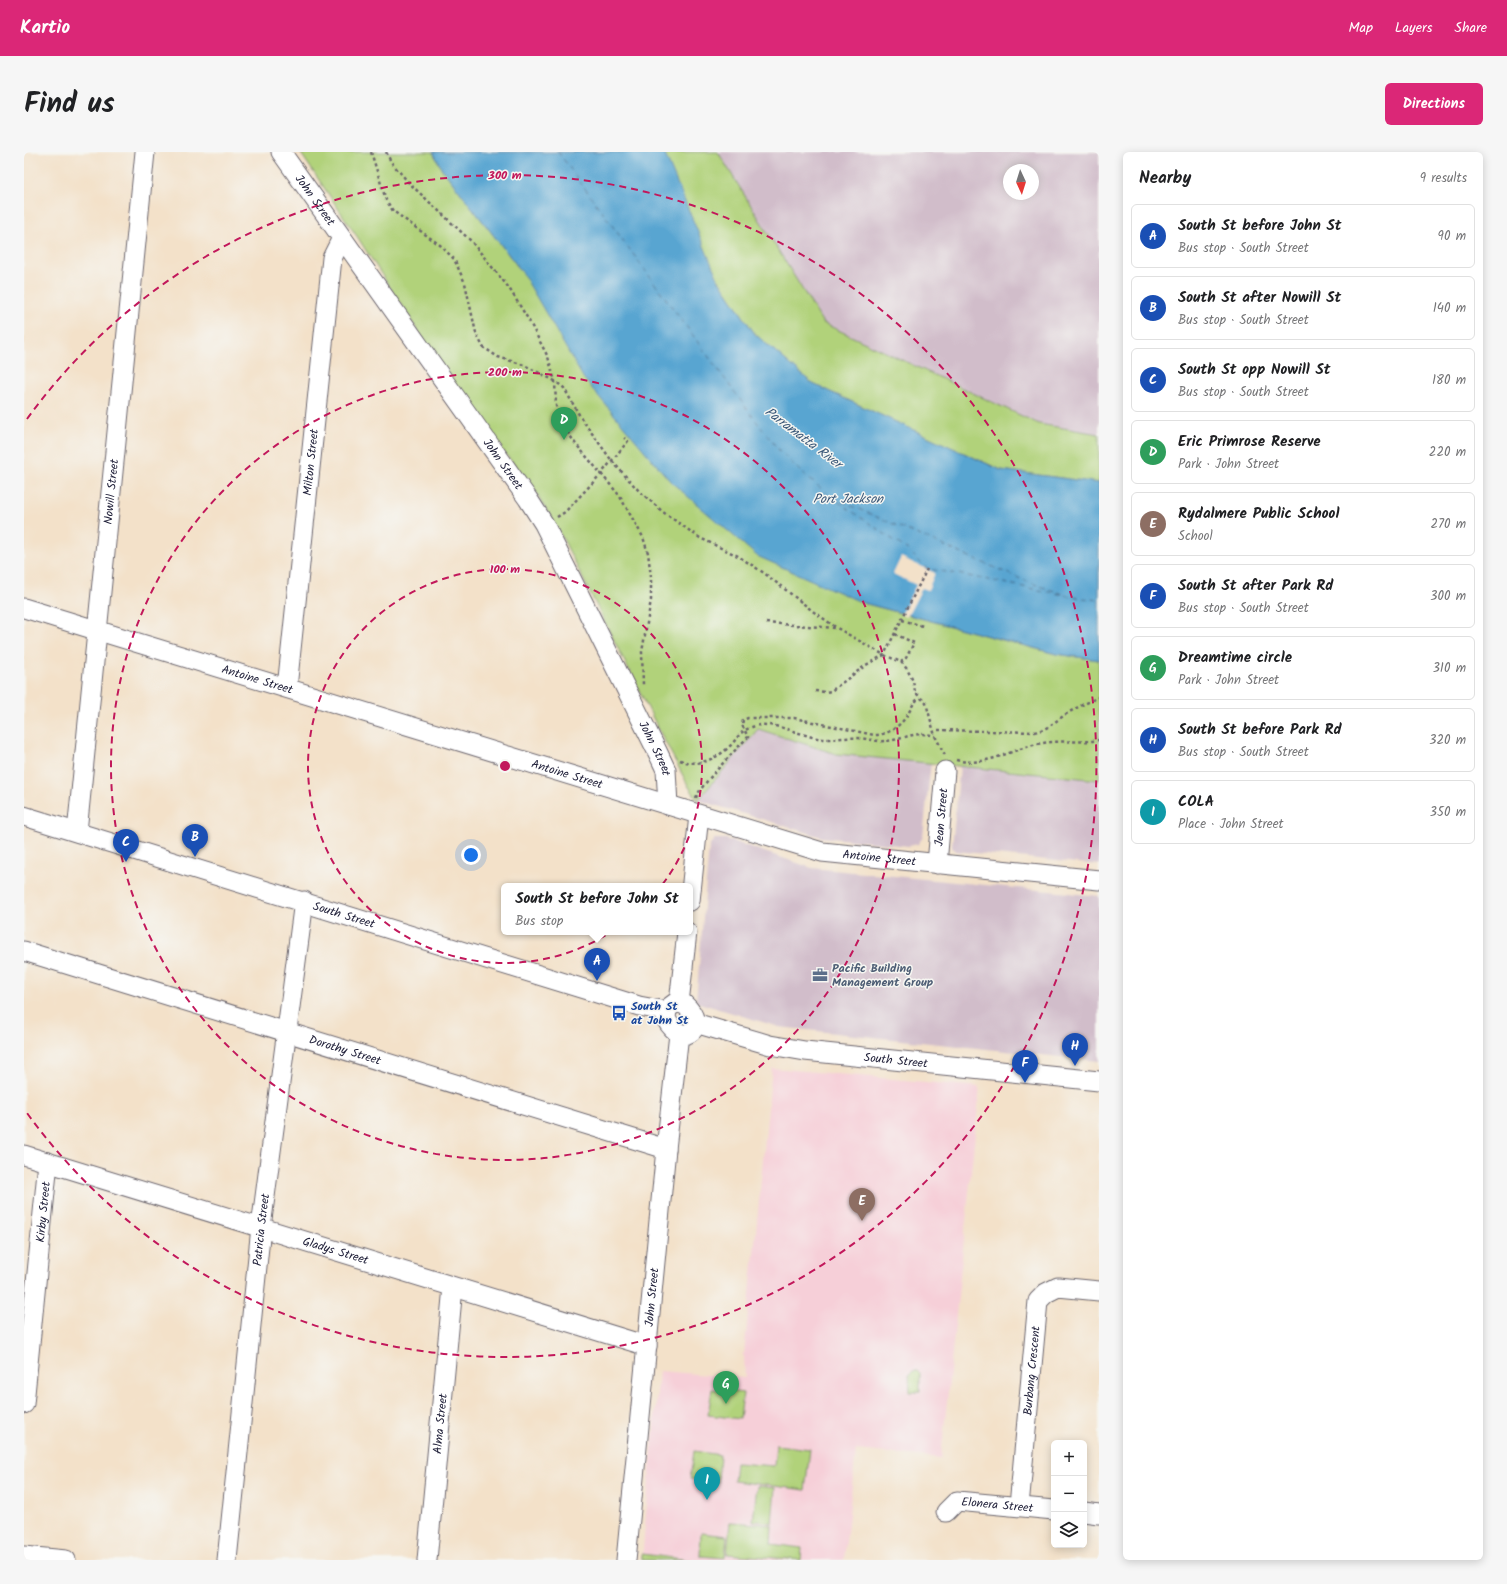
<!DOCTYPE html>
<html lang="en">
<head>
<meta charset="utf-8">
<style>
	body { margin:0; font-family:Kalam,sans-serif; background:#f6f6f6; color:#202124 }
	.controls { position:absolute; right:12px; bottom:12px; display:grid; overflow:hidden; border-radius:6px; box-shadow:0 2px 10px #0003 }
	.controls button { width:36px; height:36px; display:grid; place-items:center; padding:0; border:0; border-bottom:1px solid #e0e0e0; background:#fff; color:#202124; font:20px sans-serif }
	.compass { position:absolute; left:979px; top:12px; width:36px; height:36px; border-radius:50%; background:#fff; box-shadow:0 2px 10px #0003; rotate:176deg }
	.you { position:absolute; left:447px; top:703px; width:14px; height:14px; margin:-10px; border:3px solid #fff; border-radius:50%; background:#1a73e8; box-shadow:0 0 0 6px #1a73e833 }
	.badge { display:grid; place-items:center; width:26px; height:26px; border-radius:50%; background:#db2777; color:#fff; font-size:13px; font-weight:700 }
	.pin { position:absolute; translate:-50% -33px; filter:drop-shadow(0 1px 2px #0008) }
	.pin::after { content:''; position:absolute; top:21px; width:14px; height:12px; background:inherit; clip-path:polygon(0 0,100% 0,50% 100%) }
	.popup { position:absolute; left:477px; top:731px; width:192px; height:52px; box-sizing:border-box; display:grid; place-content:center; border-radius:6px; background:#fff; filter:drop-shadow(0 1px 3px #0005); font-size:13px; white-space:nowrap; color:#757577 }
	.popup b { font-size:15px; color:#202124 }
	.popup::after { content:''; position:absolute; left:50%; top:100%; margin-left:-8px; border:8px solid transparent; border-top-color:#fff }
	.list { margin:0; padding:0; list-style:none }
	h2 { display:flex; justify-content:space-between; align-items:center; height:52px; margin:0; padding:0 16px; font-size:17px }
	h2 small { font-size:13px; font-weight:400; color:#757577 }
	.list li { display:grid; grid-template-columns:26px 1fr auto; gap:12px; align-items:center; box-sizing:border-box; height:64px; margin:0 8px 8px; padding:0 8px; border:1px solid #e0e0e0; border-radius:6px }
	.list b { display:block; font-size:15px; white-space:nowrap }
	.list p { margin:0; font-size:13px; white-space:nowrap; color:#757577 }
	.list em { font-size:13px; font-style:normal; color:#757577 }
	.icon { flex:none; width:22px; height:22px; fill:none; stroke:currentColor; stroke-width:2; stroke-linecap:round; stroke-linejoin:round }
	.map { position:relative; flex:none; width:1075px; height:1408px; overflow:hidden; border-radius:6px }
	header { display:flex; align-items:center; gap:24px; box-sizing:border-box; height:56px; padding:0 20px; background:#db2777; color:#fff }
	header strong { font-size:19px }
	nav { display:flex; gap:22px; margin-inline-start:auto; font-size:14px }
	.intro { display:flex; align-items:center; justify-content:space-between; box-sizing:border-box; height:96px; padding:0 24px }
	h1 { margin:0; font-size:28px }
	.button { padding:10px 18px; border-radius:6px; background:#db2777; color:#fff; font-size:14px; font-weight:700 }
	main { display:flex; gap:24px; padding:0 24px }
	aside { flex:1; background:#fff; border-radius:6px; box-shadow:0 2px 10px #0003 }
	.map>svg:first-child { display:block }
	.built { fill:#f6cfd8 }
	.industrial { fill:#d1bdca; fill-rule:evenodd }
	.green { fill:#b1d27a; stroke:#6a7a5a }
	.water { fill:#59a5d1; stroke:#3e6486 }
	.pier { fill:#f3e1c9 }
	.lines { fill:none; stroke-linecap:round; stroke-linejoin:round }
	.ferry { stroke:#385677; stroke-width:1; stroke-dasharray:5 4; stroke-linecap:butt }
	.minor-casing { stroke:#6b656d; stroke-width:21 }
	.path { stroke:#6b656d; stroke-width:2.5; stroke-dasharray:3 3; stroke-linecap:butt }
	.minor { stroke:#fff; stroke-width:19 }
	.ring { fill:none; stroke:#c2185b; stroke-width:2; stroke-dasharray:7 5 }
	.labels { text-anchor:middle; stroke-width:3; stroke-linejoin:round; paint-order:stroke }
	.street-label { font-size:12px; fill:#22223b; stroke:#f6f6f2 }
	.service-label { font-size:12px; font-weight:bold; fill:#4e5e75; stroke:#f6f6f2; text-anchor:start }
	.transit-label { font-size:12px; font-weight:bold; fill:#164399; stroke:#f6f6f2; text-anchor:start }
	.water-label { font-size:13px; font-style:italic; fill:#385677; stroke:#f6f6f2 }
	.centre { fill:#c2185b; stroke:#f6f6f2; stroke-width:2 }
	.ring-label { font-size:12px; text-anchor:middle; font-weight:bold; fill:#c2185b; stroke:#f6f6f2; stroke-width:3; stroke-linejoin:round; paint-order:stroke }
</style>
</head>
<body>
<header>
<strong>Kartio</strong>
<nav><a>Map</a><a>Layers</a><a>Share</a></nav>
</header>
<div class="intro"><h1>Find us</h1><a class="button">Directions</a></div>
<main>
<div class="map">
<svg width="1075" height="1408" viewBox="0 0 1075 1408">
	<rect width="100%" height="100%" fill="#f6f6f2"/>
	<filter id="ink" filterUnits="userSpaceOnUse"><feTurbulence type="fractalNoise" baseFrequency=".025" numOctaves="2"/><feDisplacementMap in="SourceGraphic" scale="8" xChannelSelector="R" yChannelSelector="G"/><feConvolveMatrix kernelMatrix="1 2 1 2 8 2 1 2 1" color-interpolation-filters="sRGB"/></filter>
	<filter id="wash" filterUnits="userSpaceOnUse"><feTurbulence type="fractalNoise" baseFrequency=".012" numOctaves="4" result="noise"/><feDisplacementMap in="SourceGraphic" scale="16" xChannelSelector="R" yChannelSelector="G"/><feGaussianBlur stdDeviation="0.9" result="paint"/><feColorMatrix in="noise" values="0 0 0 0 0 0 0 0 0 0 0 0 0 0 0 0 0 1.4 0 .05"/><feComposite in="paint" operator="in"/></filter>
	<g filter="url(#wash)">
		<rect width="100%" height="100%" fill="#f3e1c9"/>
		<!-- built -->
		<polygon class="built" points="748,916 956,935 917,1306 832,1298 820,1408 618,1408 635,1219 721,1226 720,1203"/>
		<!-- industrial -->
		<g class="industrial">
			<path d="M694,0H1075V282L1015,272L799,171ZM985,18H1009V42H985Z"/>
			<polygon points="734,577 812,602 907,610 899,685 894,692 884,694 798,685 674,648"/>
			<polygon points="936,614 1075,628 1075,713 931,699 928,695"/>
			<polygon points="690,687 702,687 788,716 1075,744 1075,909 755,875 672,850 685,695"/>
		</g>
		<!-- green -->
		<g class="green">
			<polygon points="276,0 409,0 418,17 498,120 839,451 1032,502 1075,508 1075,628 812,602 734,577 674,648 665,635 636,580 539,387 513,342 437,246 334,86"/>
			<polygon points="636,0 694,0 799,171 1015,272 1075,282 1075,331 977,318 789,232 731,182 694,127"/>
			<polygon points="891,1218 896,1221 896,1240 886,1240 885,1222"/>
			<polygon points="688,1237 719,1241 716,1267 684,1263"/>
			<polygon points="752,1293 786,1297 781,1338 710,1329 712,1311 750,1314"/>
			<polygon points="670,1299 696,1303 694,1331 666,1327"/>
			<polygon points="733,1334 751,1336 748,1371 729,1369"/>
			<polygon points="706,1370 748,1373 747,1392 778,1396 777,1408 703,1402"/>
			<polygon points="677,1381 703,1384 701,1406 676,1404"/>
			<polygon points="618,1402 666,1408 618,1408"/>
		</g>
		<!-- water -->
		<polygon class="water" points="409,0 640,0 694,127 731,182 789,232 977,318 1075,331 1075,508 1032,502 839,451 733,404 646,329 560,227 498,120 418,17"/>
		<!-- pier -->
		<polygon class="pier" points="877,405 911,421 904,438 898,436 883,465 877,463 892,433 869,422"/>
		<g class="lines">
			<!-- ferry -->
			<g class="ferry">
				<polyline points="534,0 729,265 754,297 777,320 806,344 884,398 903,417 929,421 1050,445 1075,448"/>
				<polyline points="810,346 878,376 1004,430 1045,444"/>
			</g>
		</g>
	</g>
	<g filter="url(#ink)">
		<g class="lines">
			<!-- minor casing -->
			<g class="minor-casing">
				<g id="minor">
					<path id="s1" d="M257,0L504,347L520,372L634,601L642,618L644,653"/>
					<path id="s2" d="M0,456L798,700L1075,728"/>
					<path id="s3" d="M263,536L308,106L318,86"/>
					<path id="s4" d="M0,664L615,854L642,859"/>
					<path id="s5" d="M53,680L121,0"/>
					<path id="s6" d="M913,712L921,619"/>
					<polyline points="666,749 675,663"/>
					<path id="s7" d="M0,799L642,997"/>
					<path d="M651,851L660,852C686,875 659,898 642,867L643,857Z"/>
					<polyline points="655,851 663,780"/>
					<path id="s8" d="M671,871L746,893L781,899L1075,929"/>
					<path id="s9" d="M0,1003L623,1194"/>
					<path id="s10" d="M0,1252L24,1010"/>
					<path id="s11" d="M995,1354L1014,1149L1022,1141L1034,1135L1075,1139"/>
					<path id="s12" d="M922,1360L933,1349L1030,1358"/>
					<polyline points="1060,1360 1075,1362"/>
					<polyline points="0,1404 42,1408"/>
					<path id="s13" d="M203,1408L237,1075L280,749"/>
					<path id="s14" d="M403,1408L429,1135"/>
					<path id="s15" d="M602,1408L642,997L655,882"/>
				</g>
			</g>
			<!-- path -->
			<g class="path">
				<polyline points="347,0 362,48 369,59 416,93 430,107 441,131 452,181 459,195 474,205 500,213 531,229 540,236 557,266 588,309 615,339 639,360 676,386 714,404 740,421 790,460 813,476 860,503 877,510 883,517 889,529 891,540 902,551 911,584 921,603"/>
				<polyline points="362,0 367,10 385,31 447,89 485,136 504,167 524,205 531,229 532,254 538,272 551,291 595,343 619,385 624,401 627,425 627,448 618,500 619,533"/>
				<polyline points="533,365 541,360 577,322 604,289 600,286"/>
				<polyline points="878,468 899,474"/>
				<polyline points="742,471 812,476"/>
				<polyline points="871,482 890,491 882,506 877,510"/>
				<polyline points="791,539 801,540 807,539 842,513 860,503 903,417"/>
				<path d="M914,578L1010,580C1022,578 1028,572 1038,565C1049,557 1062,551 1075,545"/>
				<path d="M656,608C674,616 695,606 708,592C716,582 718,578 731,574C752,568 781,587 803,587C813,587 823,585 833,586C842,586 852,590 861,589C881,588 889,578 911,584"/>
				<path d="M932,608C964,616 990,595 1019,591C1038,588 1057,591 1075,588"/>
				<path d="M672,646C674,636 714,595 724,585L718,573L719,568L724,566H770L850,583C865,583 878,573 885,560C888,555 890,549 896,546"/>
			</g>
			<!-- minor -->
			<use href="#minor" class="minor"/>
		</g>
	</g>
	<!-- distance rings -->
	<g class="ring">
		<circle cx="481" cy="614" r="197"/>
		<circle cx="481" cy="614" r="394"/>
		<path d="M3 267A591 591 0 1 1 3 961"/>
	</g>
	<!-- icons -->
	<defs>
		<g id="office-bare" transform="scale(1.2)"><path d="M-6-3h4V-5.5h4V-3h4V5H-6ZM-1-4.5V-3h2v-1.5ZM-6 0V1H6V0Z" fill="#5c6f8a" stroke="#f6f6f2" stroke-width="2.5" paint-order="stroke"/></g>
		<g id="bus-bare" transform="scale(1.2)"><path d="M-5-6H5V4H4V6H2V4H-2V6H-4V4H-5ZM-3.5-4V0h7V-4ZM-3.5 1.2v1.5H-2V1.2ZM2 1.2v1.5H3.5V1.2Z" fill="#1a4fb4" stroke="#f6f6f2" stroke-width="2.5" paint-order="stroke"/></g>
	</defs>
	<g fill-rule="evenodd">
		<use href="#office-bare" x="796" y="823"/>
		<use href="#bus-bare" x="595" y="861"/>
	</g>
	<g class="labels">
		<!-- street labels -->
		<g class="street-label">
			<text dy="4" stroke="none"><textPath href="#s1" startOffset="59">John Street</textPath></text>
			<text dy="4" stroke="none"><textPath href="#s3" startOffset="227">Milton Street</textPath></text>
			<text dy="4" stroke="none"><textPath href="#s1" startOffset="383">John Street</textPath></text>
			<text dy="4" stroke="none"><textPath href="#s5" startOffset="342">Nowill Street</textPath></text>
			<text dy="4" stroke="none"><textPath href="#s2" startOffset="244">Antoine Street</textPath></text>
			<text dy="4" stroke="none"><textPath href="#s1" startOffset="706">John Street</textPath></text>
			<text dy="4" stroke="none"><textPath href="#s2" startOffset="568">Antoine Street</textPath></text>
			<text dy="4" stroke="none"><textPath href="#s6" startOffset="47">Jean Street</textPath></text>
			<text dy="4" stroke="none"><textPath href="#s2" startOffset="892">Antoine Street</textPath></text>
			<text dy="4" stroke="none"><textPath href="#s4" startOffset="335">South Street</textPath></text>
			<text dy="4" stroke="none"><textPath href="#s7" startOffset="336">Dorothy Street</textPath></text>
			<text dy="4" stroke="none"><textPath href="#s8" startOffset="205">South Street</textPath></text>
			<text dy="4" stroke="none"><textPath href="#s10" startOffset="193">Kirby Street</textPath></text>
			<text dy="4" stroke="none"><textPath href="#s13" startOffset="332">Patricia Street</textPath></text>
			<text dy="4" stroke="none"><textPath href="#s9" startOffset="326">Gladys Street</textPath></text>
			<text dy="4" stroke="none"><textPath href="#s15" startOffset="264">John Street</textPath></text>
			<text dy="4" stroke="none"><textPath href="#s11" startOffset="136">Burbang Crescent</textPath></text>
			<text dy="4" stroke="none"><textPath href="#s14" startOffset="137">Alma Street</textPath></text>
			<text dy="4" stroke="none"><textPath href="#s12" startOffset="56">Elonera Street</textPath></text>
		</g>
		<!-- service labels -->
		<g class="service-label">
			<text x="808" y="820">Pacific Building<tspan x="808" dy="14">Management Group</tspan></text>
		</g>
		<!-- transit labels -->
		<g class="transit-label">
			<text x="607" y="858">South St<tspan x="607" dy="14">at John St</tspan></text>
		</g>
		<!-- water labels -->
		<g class="water-label">
			<text transform="translate(780 285) rotate(37)" y="5">Parramatta River</text>
			<text x="824" y="351">Port Jackson</text>
		</g>
	</g>
	<circle cx="481" cy="614" r="6" class="centre"/>
	<g class="ring-label">
		<text x="481" y="27">300 m</text>
		<text x="481" y="224">200 m</text>
		<text x="481" y="421">100 m</text>
	</g>
</svg>
<div class="controls">
<button>+</button>
<button>−</button>
<button><svg class="icon" aria-label="layers" viewBox="0 0 24 24"><path d="M12 4l9 5-9 5-9-5zM3 14l9 5 9-5"/></svg></button>
</div>
<svg class="compass" viewBox="-18 -18 36 36"><path d="M0-13l5 13h-10z" fill="#e53935"/><path d="M0 13l5-13h-10z" fill="#757577"/></svg>
<div class="you"></div>
<div class="pin badge" style="left:573px;top:829px;background:#1a4fb4">A</div>
<div class="popup"><b>South St before John St</b>Bus stop</div>
<div class="pin badge" style="left:171px;top:705px;background:#1a4fb4">B</div>
<div class="pin badge" style="left:102px;top:710px;background:#1a4fb4">C</div>
<div class="pin badge" style="left:540px;top:288px;background:#2e9e5b">D</div>
<div class="pin badge" style="left:838px;top:1069px;background:#8d6e63">E</div>
<div class="pin badge" style="left:1001px;top:931px;background:#1a4fb4">F</div>
<div class="pin badge" style="left:702px;top:1252px;background:#2e9e5b">G</div>
<div class="pin badge" style="left:1051px;top:914px;background:#1a4fb4">H</div>
<div class="pin badge" style="left:683px;top:1348px;background:#0f9aa8">I</div>
</div>
<aside>
<h2>Nearby<small>9 results</small></h2>
<ul class="list">
<li><span class="badge" style="background:#1a4fb4">A</span><div><b>South St before John St</b><p>Bus stop · South Street</p></div><em>90 m</em></li>
<li><span class="badge" style="background:#1a4fb4">B</span><div><b>South St after Nowill St</b><p>Bus stop · South Street</p></div><em>140 m</em></li>
<li><span class="badge" style="background:#1a4fb4">C</span><div><b>South St opp Nowill St</b><p>Bus stop · South Street</p></div><em>180 m</em></li>
<li><span class="badge" style="background:#2e9e5b">D</span><div><b>Eric Primrose Reserve</b><p>Park · John Street</p></div><em>220 m</em></li>
<li><span class="badge" style="background:#8d6e63">E</span><div><b>Rydalmere Public School</b><p>School</p></div><em>270 m</em></li>
<li><span class="badge" style="background:#1a4fb4">F</span><div><b>South St after Park Rd</b><p>Bus stop · South Street</p></div><em>300 m</em></li>
<li><span class="badge" style="background:#2e9e5b">G</span><div><b>Dreamtime circle</b><p>Park · John Street</p></div><em>310 m</em></li>
<li><span class="badge" style="background:#1a4fb4">H</span><div><b>South St before Park Rd</b><p>Bus stop · South Street</p></div><em>320 m</em></li>
<li><span class="badge" style="background:#0f9aa8">I</span><div><b>COLA</b><p>Place · John Street</p></div><em>350 m</em></li>
</ul>
</aside>
</main>
</body>
</html>
